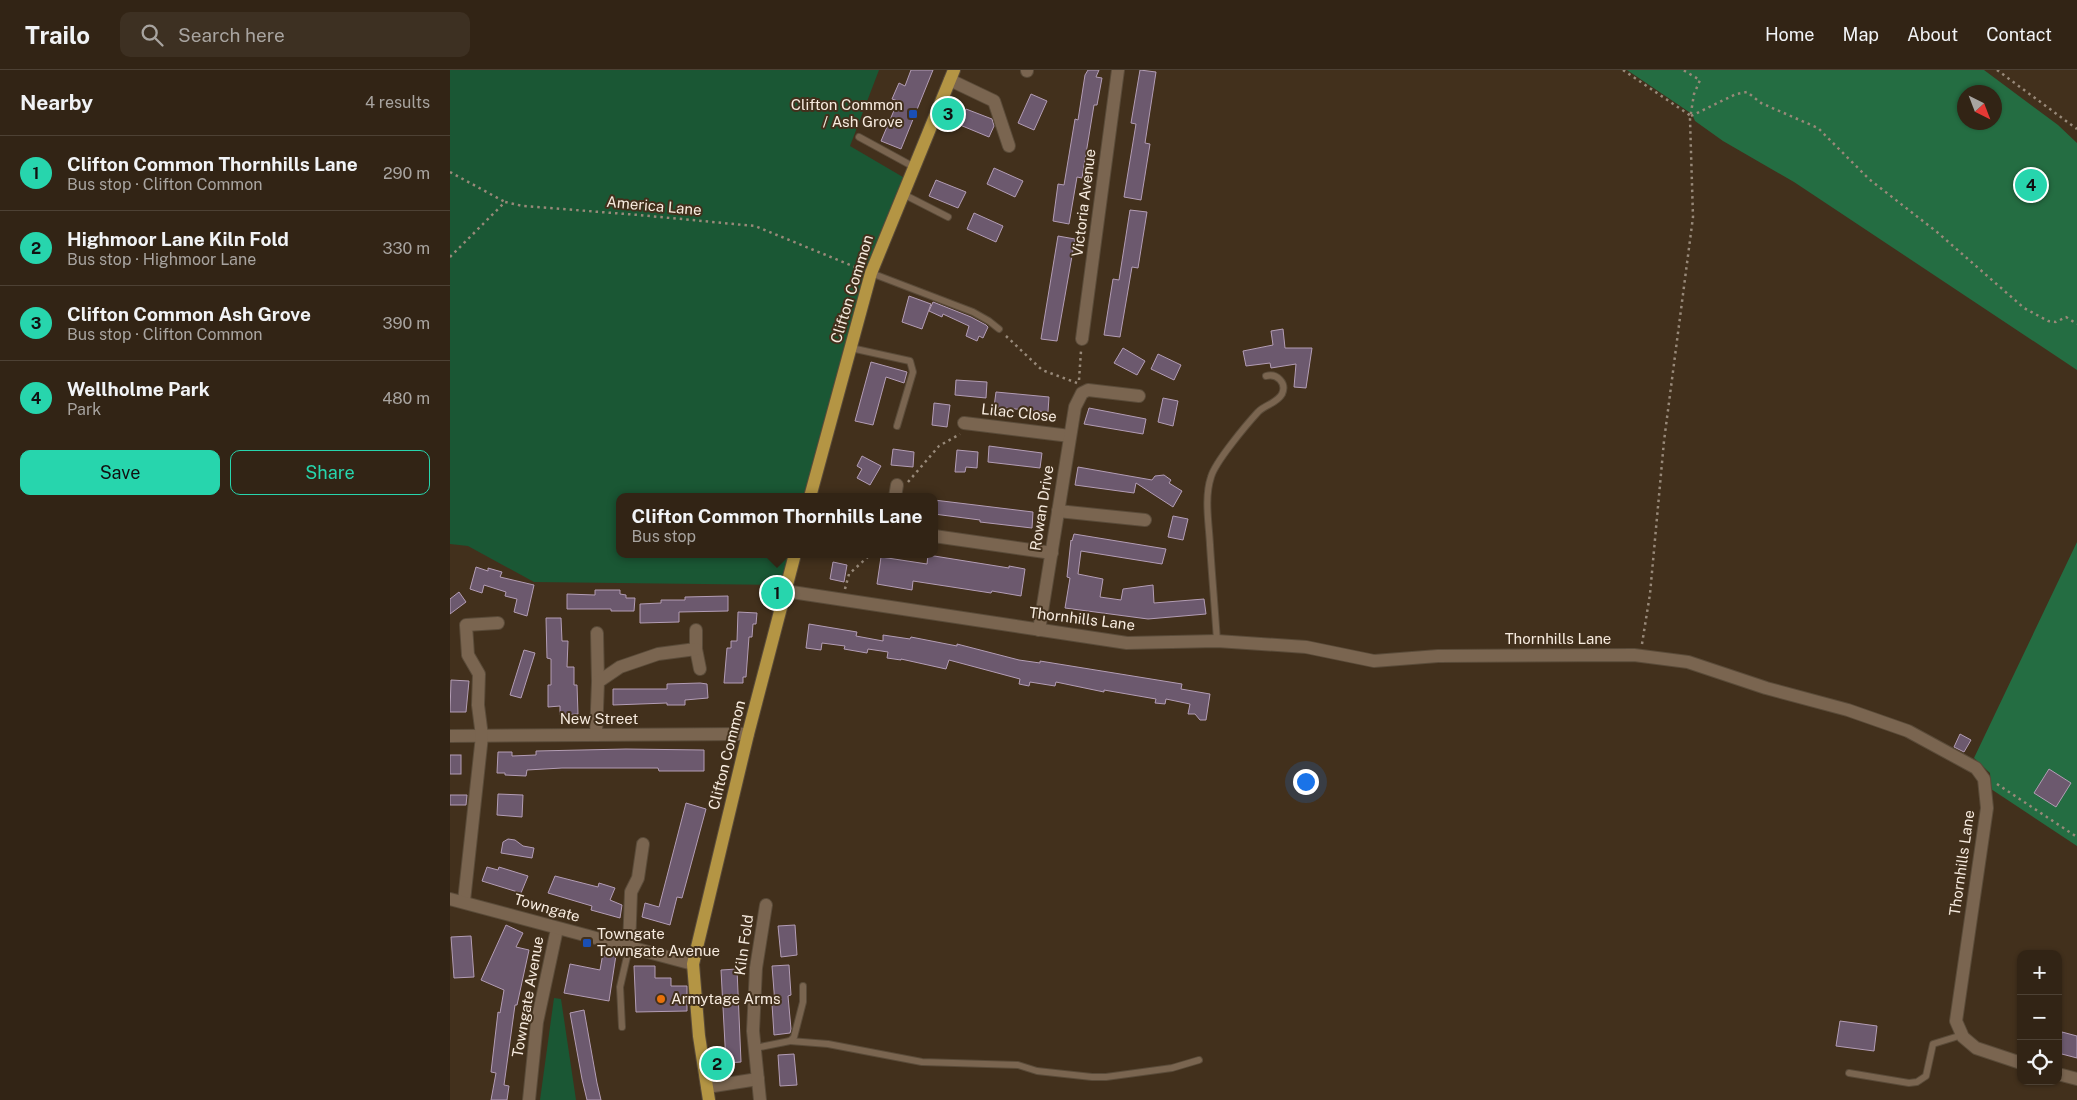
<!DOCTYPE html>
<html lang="en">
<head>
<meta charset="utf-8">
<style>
	body { margin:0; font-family:"Public Sans",sans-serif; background:#3d3022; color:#f1f3f6 }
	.controls { position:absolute; right:15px; bottom:15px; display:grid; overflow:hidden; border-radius:10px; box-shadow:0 1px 4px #0004 }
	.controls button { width:45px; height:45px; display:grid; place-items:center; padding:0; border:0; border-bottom:1px solid #4d4134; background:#322415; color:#f1f3f6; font:25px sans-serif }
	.compass { position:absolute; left:1507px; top:15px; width:45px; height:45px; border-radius:50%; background:#322415; box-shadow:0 1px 4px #0004; rotate:138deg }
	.you { position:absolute; left:855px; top:711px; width:18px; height:18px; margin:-12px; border:4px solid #fff; border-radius:50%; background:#1a73e8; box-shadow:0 0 0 8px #1a73e833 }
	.badge { display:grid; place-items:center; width:32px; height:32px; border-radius:50%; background:#27d5ad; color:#111; font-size:16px; font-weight:700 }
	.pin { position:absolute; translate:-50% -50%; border:2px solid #fff; box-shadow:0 1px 5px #0006 }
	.popup { position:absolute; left:166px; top:423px; width:322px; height:65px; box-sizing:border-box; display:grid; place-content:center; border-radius:10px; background:#322415; filter:drop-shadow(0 1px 4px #0005); font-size:16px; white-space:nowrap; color:#a8a4a0 }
	.popup b { font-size:19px; color:#f1f3f6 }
	.popup::after { content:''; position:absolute; left:50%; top:100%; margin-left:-10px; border:10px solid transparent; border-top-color:#322415 }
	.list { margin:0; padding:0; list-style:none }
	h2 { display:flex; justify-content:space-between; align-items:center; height:65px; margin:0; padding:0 20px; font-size:21px }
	h2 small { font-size:16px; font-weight:400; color:#a8a4a0 }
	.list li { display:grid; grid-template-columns:32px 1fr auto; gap:15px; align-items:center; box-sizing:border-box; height:75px; padding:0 20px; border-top:1px solid #4d4134 }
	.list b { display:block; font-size:19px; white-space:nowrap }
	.list p { margin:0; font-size:16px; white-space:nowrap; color:#a8a4a0 }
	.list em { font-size:16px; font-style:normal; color:#a8a4a0 }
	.actions { display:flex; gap:10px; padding:15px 20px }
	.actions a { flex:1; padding:11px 0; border:1px solid #27d5ad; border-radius:10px; text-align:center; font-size:18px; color:#27d5ad }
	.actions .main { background:#27d5ad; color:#111 }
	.icon { flex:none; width:28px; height:28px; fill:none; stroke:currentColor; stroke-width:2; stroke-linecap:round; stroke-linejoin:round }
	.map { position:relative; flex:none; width:1627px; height:1030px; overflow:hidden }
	header { display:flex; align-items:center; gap:30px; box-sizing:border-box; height:70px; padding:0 25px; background:#322415; border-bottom:1px solid #4d4134 }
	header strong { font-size:24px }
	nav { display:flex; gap:28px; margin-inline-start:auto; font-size:18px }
	.search { width:350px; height:45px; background:#3d3022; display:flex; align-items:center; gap:12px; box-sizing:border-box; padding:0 18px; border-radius:10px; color:#a8a4a0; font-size:19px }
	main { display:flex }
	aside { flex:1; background:#322415 }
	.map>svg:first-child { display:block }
	.green { fill:#1a5734 }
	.forest { fill:#246d42; fill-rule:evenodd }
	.building { fill:#6c596e; stroke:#b39db5 }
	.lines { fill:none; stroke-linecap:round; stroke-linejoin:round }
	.service-casing { stroke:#5a4b39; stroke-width:8 }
	.minor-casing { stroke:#5a4b39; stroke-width:14 }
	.tertiary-casing { stroke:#5a4b39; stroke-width:14 }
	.primary-casing { stroke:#5a4b39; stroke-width:14 }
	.path { stroke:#988979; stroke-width:2.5; stroke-dasharray:2.5 4; stroke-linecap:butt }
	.service { stroke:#7a6550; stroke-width:6 }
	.minor { stroke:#7a6550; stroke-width:12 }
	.tertiary { stroke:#7a6550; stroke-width:12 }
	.primary { stroke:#b49544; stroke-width:12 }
	.transit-dot { fill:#1a4fb4; stroke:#42301c; stroke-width:2 }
	.food-dot { fill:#e8710a; stroke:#42301c; stroke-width:2 }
	.labels { text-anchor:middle; stroke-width:4; stroke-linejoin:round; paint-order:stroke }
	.poi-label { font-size:15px; fill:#f7ebdf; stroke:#42301c; text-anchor:start }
	.street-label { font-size:15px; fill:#f7ebdf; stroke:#42301c }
</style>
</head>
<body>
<header>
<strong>Trailo</strong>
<div class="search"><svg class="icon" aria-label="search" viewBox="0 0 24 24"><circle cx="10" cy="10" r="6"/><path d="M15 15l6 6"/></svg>Search here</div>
<nav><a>Home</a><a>Map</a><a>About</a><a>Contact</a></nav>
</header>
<main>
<aside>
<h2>Nearby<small>4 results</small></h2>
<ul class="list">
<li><span class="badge">1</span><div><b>Clifton Common Thornhills Lane</b><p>Bus stop · Clifton Common</p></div><em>290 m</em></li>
<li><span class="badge">2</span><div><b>Highmoor Lane Kiln Fold</b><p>Bus stop · Highmoor Lane</p></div><em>330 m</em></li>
<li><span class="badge">3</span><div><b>Clifton Common Ash Grove</b><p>Bus stop · Clifton Common</p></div><em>390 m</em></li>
<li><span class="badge">4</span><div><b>Wellholme Park</b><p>Park</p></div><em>480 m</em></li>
</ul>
<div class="actions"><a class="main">Save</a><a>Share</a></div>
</aside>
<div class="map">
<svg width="1627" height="1030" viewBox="0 0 1627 1030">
	<rect width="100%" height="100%" fill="#42301c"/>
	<!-- green -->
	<g class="green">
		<polygon points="0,0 429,0 400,76 458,110 421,203 360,427 170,427 170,484 345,484 335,521 326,515 84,512 18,476 0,474"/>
		<polygon points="104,928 111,929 126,1030 90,1030"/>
	</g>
	<!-- forest -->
	<g class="forest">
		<path d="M1177,0H1534L1608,55L1627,73V300L1344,112L1273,71L1245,51L1242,44ZM1514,22H1544V52H1514Z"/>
		<polygon points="1627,472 1627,776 1541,719 1540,703 1524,688"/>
	</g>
	<!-- building -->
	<g class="building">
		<polygon points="461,0 483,0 451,79 431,71 448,31 442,29 449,13 455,16"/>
		<polygon points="638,0 649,0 646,7 652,8 647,35 644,35 632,108 627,107 619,154 603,151 608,114 614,115 625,49 628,50 635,5"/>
		<polygon points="690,0 706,2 695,73 700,74 691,130 674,127 686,54 681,53"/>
		<polygon points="581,24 597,31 584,60 568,53"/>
		<polygon points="516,39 542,49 544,56 539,67 510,55"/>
		<polygon points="544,98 573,111 565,127 537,114"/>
		<polygon points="486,110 516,122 508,138 479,126"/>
		<polygon points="680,140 697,142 688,198 682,197 670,267 654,265 663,209 669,210"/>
		<polygon points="524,143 553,156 546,172 517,159"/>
		<polygon points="608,166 625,169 607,271 591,269"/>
		<polygon points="459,226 481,234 472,259 452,252"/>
		<polygon points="483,232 521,247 536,255 538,257 533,268 529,266 527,271 516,266 519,256 493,244 492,247 479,241"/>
		<polygon points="833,259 835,278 862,278 856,318 844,317 846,294 821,298 820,293 796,296 793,281 823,275 821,261"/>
		<polygon points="673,278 695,291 687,305 664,293"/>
		<polygon points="708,284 731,295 724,310 701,299"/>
		<polygon points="421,292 457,302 454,313 436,307 423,355 405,351"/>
		<polygon points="506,310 537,312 536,328 505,325"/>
		<polygon points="546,322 599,327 598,342 544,337"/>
		<polygon points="713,328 728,331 723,356 708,352"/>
		<polygon points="484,333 500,335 497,357 482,355"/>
		<polygon points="639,338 696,349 693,364 634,354"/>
		<polygon points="539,376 592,383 590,398 538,392"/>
		<polygon points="443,379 464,382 463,397 441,395"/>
		<polygon points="507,380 528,382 527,398 516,397 515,402 505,402"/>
		<polygon points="412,386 431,396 420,415 407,408 412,399 407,396"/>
		<polygon points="628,397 702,410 705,406 714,405 721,410 719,413 732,421 723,437 686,413 684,423 625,415"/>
		<polygon points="484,430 583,442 582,458 530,452 530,450 484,444"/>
		<polygon points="723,446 738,449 733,470 718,467"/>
		<polygon points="624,464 716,479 712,494 631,481 628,504 653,509 650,527 671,530 673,519 703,515 704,533 754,529 756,544 698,549 615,538 620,508 617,507 621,470 622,471"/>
		<polygon points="478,485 559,498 559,496 575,499 571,526 542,521 541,523 463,511 462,520 427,514 431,487 477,494"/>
		<polygon points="383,492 397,495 394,512 380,509"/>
		<polygon points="26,497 38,501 38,498 52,502 50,507 84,515 77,546 64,542 67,529 55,526 56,522 34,515 32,523 20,519"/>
		<polygon points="145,520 170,520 170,524 176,525 176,528 185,528 184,541 161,541 161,539 117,539 117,524 145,525"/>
		<polygon points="9,522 16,532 0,544 0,529"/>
		<polygon points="278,526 278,541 229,542 229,552 190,553 190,534 211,533 211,530 235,530 235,527"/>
		<polygon points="288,542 307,543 306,554 303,554 302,567 299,567 296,607 293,607 293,613 274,613 277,578 281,578 281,571 287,571"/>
		<polygon points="96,548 111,548 112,571 118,571 117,597 124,597 124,615 127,615 128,644 110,645 110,636 98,637 98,615 101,615 101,589 97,588"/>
		<polygon points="359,554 407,562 406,566 433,571 433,565 460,569 461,567 507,576 507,574 569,590 590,593 590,591 732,614 731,619 760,624 756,650 750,650 745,644 738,644 740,634 716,629 715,634 705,633 706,629 654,620 654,622 606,612 605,616 580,612 579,616 569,614 570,609 499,590 496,599 451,589 451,590 437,588 438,582 418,579 417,583 394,579 395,576 372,573 371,580 356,578"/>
		<polygon points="74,580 85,583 71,628 60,625"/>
		<polygon points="1,610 19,611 16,642 0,642"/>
		<polygon points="250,613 257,614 258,628 235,630 235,635 217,635 217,633 163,635 163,619 217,619 217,614"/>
		<polygon points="1510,664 1521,670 1514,682 1504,677"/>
		<polygon points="176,679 254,680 254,701 209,701 208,698 112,698 77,700 76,706 55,705 55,703 47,703 48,682 62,682 62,686 86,685 86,681"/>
		<rect x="0" y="685" width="11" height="19"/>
		<polygon points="1599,699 1621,713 1606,737 1584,723"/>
		<polygon points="48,724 73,725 72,747 47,745"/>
		<polygon points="0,725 17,725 16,735 0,735"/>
		<polygon points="236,733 256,739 232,828 227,827 220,855 192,847 195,833 209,837"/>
		<polygon points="58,769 65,770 73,776 84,778 82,788 51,783 53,772"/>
		<polygon points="37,797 48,800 49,797 78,806 71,823 32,811"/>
		<polygon points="105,806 148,817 149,813 165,818 160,830 172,835 170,848 141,840 142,836 98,823"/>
		<polygon points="56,855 73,863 66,877 79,880 67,935 65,935 54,1015 59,1016 57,1030 41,1030 46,1003 41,1002 48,942 50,943 54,920 31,910"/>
		<polygon points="345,855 347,885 331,887 328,856"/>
		<polygon points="21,866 24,907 4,908 1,867"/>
		<polygon points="153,883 166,885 159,931 114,923 120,894 150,900"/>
		<polygon points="339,895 341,925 338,926 341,959 340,963 324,965 322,934 325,934 322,896"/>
		<polygon points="184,896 205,896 205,908 221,908 221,916 237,916 237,941 186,942"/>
		<polygon points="287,899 291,992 276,993 271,900"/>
		<polygon points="134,940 147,1013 151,1030 137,1030 132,1009 120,943"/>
		<polygon points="1390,951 1427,956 1424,981 1386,976"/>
		<polygon points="1612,962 1627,966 1627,988 1608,983"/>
		<polygon points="344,984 347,1015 330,1016 328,985"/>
	</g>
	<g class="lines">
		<!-- service casing -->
		<g class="service-casing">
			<g id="service">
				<polyline points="409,67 464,97"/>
				<polyline points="453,124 498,147"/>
				<polyline points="421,203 523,242 539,251 549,259"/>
				<polyline points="401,278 460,291 463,302 447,356"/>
				<path d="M767,571C765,539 762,507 760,475C759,454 754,428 761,407C765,392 797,354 808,342C815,335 827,333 832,324C837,313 827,303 816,306"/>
				<polyline points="172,957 170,917 179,878"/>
				<polyline points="340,971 378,974 472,992 568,995 587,1001 642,1007 656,1007 722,998 749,990"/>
				<polyline points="305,978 340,971 344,967 353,932 353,916"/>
				<polyline points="1399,1003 1459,1013 1467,1012 1476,1006 1483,974 1512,965"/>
			</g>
		</g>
		<!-- minor casing -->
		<g class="minor-casing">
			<g id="minor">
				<polyline points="577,1 577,0"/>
				<polyline points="500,10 544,31 559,76"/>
				<polyline points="632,269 668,0"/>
				<polyline points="514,353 620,366"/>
				<polyline points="445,427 447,415"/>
				<polyline points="608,441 695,450"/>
				<polyline points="484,466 602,483"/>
				<polyline points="335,521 677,573 767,571 856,577 924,591 988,586 1184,585 1238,592 1316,618 1398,640 1458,661 1526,698 1534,709 1537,738 1506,951 1513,967 1526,978 1571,993"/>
				<polyline points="246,560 246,579 250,599"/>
				<polyline points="589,560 625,337 632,323 638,320 689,326"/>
				<polyline points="147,563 148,612"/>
				<polyline points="146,665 148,612 170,597 208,584 246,579"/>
				<polyline points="0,666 298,664"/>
				<polyline points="14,831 32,666 28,635 29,604 18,585 16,555 48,553"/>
				<polyline points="179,878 181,822 188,808 193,774"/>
				<polyline points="1608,1004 1627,1009"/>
				<polyline points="257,1017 308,1009"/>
				<polyline points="79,1030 87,952 107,859"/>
				<polyline points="310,1030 303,961 306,898 316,835"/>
			</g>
		</g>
		<!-- tertiary casing -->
		<g class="tertiary-casing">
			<polyline id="tertiary" points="0,829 243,894"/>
		</g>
		<!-- primary casing -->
		<g class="primary-casing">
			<g id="primary">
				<polyline points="360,427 421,203 504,0"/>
				<polyline points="259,1030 249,966 243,894 298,664 345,484"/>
			</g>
		</g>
		<!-- path -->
		<g class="path">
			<polyline points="1173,0 1241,46"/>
			<polyline points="1547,0 1627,59"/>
			<polyline points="1241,46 1286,24 1297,22 1311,33 1368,58 1419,109 1487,162 1574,238 1598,251 1606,252 1616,247 1627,254"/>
			<polyline points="0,102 55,132"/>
			<polyline points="0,187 55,132 73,136 189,145 305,156 410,199"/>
			<polyline points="556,266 592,300 627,313"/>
			<polyline points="629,310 631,281"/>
			<polyline points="458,412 489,376 510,364"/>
			<polyline points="395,519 399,504 421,484"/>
			<polyline points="1192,574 1200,524 1214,371 1243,147 1240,49 1244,24 1250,10 1233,0"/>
			<polyline points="1547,714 1627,767"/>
		</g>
		<!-- service -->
		<use href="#service" class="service"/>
		<!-- minor -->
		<use href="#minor" class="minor"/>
		<!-- tertiary -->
		<use href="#tertiary" class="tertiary"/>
		<!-- primary -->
		<use href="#primary" class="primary"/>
	</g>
	<!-- markers -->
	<g class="transit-dot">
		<rect x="458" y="39" width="10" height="10" rx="2.5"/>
		<rect x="132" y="868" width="10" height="10" rx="2.5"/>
	</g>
	<circle class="food-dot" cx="211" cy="929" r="5"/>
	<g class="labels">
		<!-- poi labels -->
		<g class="poi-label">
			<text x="453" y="40" text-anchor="end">Clifton Common<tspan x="453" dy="17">/ Ash Grove</tspan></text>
			<text x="147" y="869">Towngate<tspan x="147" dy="17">Towngate Avenue</tspan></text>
			<text x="221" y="934">Armytage Arms</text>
		</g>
		<!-- street labels -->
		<g class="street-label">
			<text transform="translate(634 133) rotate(-83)" y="5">Victoria Avenue</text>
			<text transform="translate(204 136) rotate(5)" y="5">America Lane</text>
			<text transform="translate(402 219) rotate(-73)" y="5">Clifton Common</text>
			<text transform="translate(569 343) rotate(6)" y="5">Lilac Close</text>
			<text transform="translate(592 438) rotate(-81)" y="5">Rowan Drive</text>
			<text transform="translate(632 549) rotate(7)" y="5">Thornhills Lane</text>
			<text x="1108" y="574">Thornhills Lane</text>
			<text x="149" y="654">New Street</text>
			<text transform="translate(277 685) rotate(-76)" y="5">Clifton Common</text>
			<text transform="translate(1512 793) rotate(-82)" y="5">Thornhills Lane</text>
			<text transform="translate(97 838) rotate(16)" y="5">Towngate</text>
			<text transform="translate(294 875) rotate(-82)" y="5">Kiln Fold</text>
			<text transform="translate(78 927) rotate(-80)" y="5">Towngate Avenue</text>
		</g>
	</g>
</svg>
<div class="controls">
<button>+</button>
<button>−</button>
<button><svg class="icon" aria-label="locate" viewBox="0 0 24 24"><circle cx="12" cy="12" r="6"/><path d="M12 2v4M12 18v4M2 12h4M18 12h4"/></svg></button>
</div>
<svg class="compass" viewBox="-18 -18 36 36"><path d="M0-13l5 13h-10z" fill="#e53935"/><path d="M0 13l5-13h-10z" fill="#a8a4a0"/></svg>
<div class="you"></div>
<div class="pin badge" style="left:327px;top:523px">1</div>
<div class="popup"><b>Clifton Common Thornhills Lane</b>Bus stop</div>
<div class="pin badge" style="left:267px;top:994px">2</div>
<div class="pin badge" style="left:498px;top:44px">3</div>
<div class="pin badge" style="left:1581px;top:115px">4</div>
</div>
</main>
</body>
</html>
